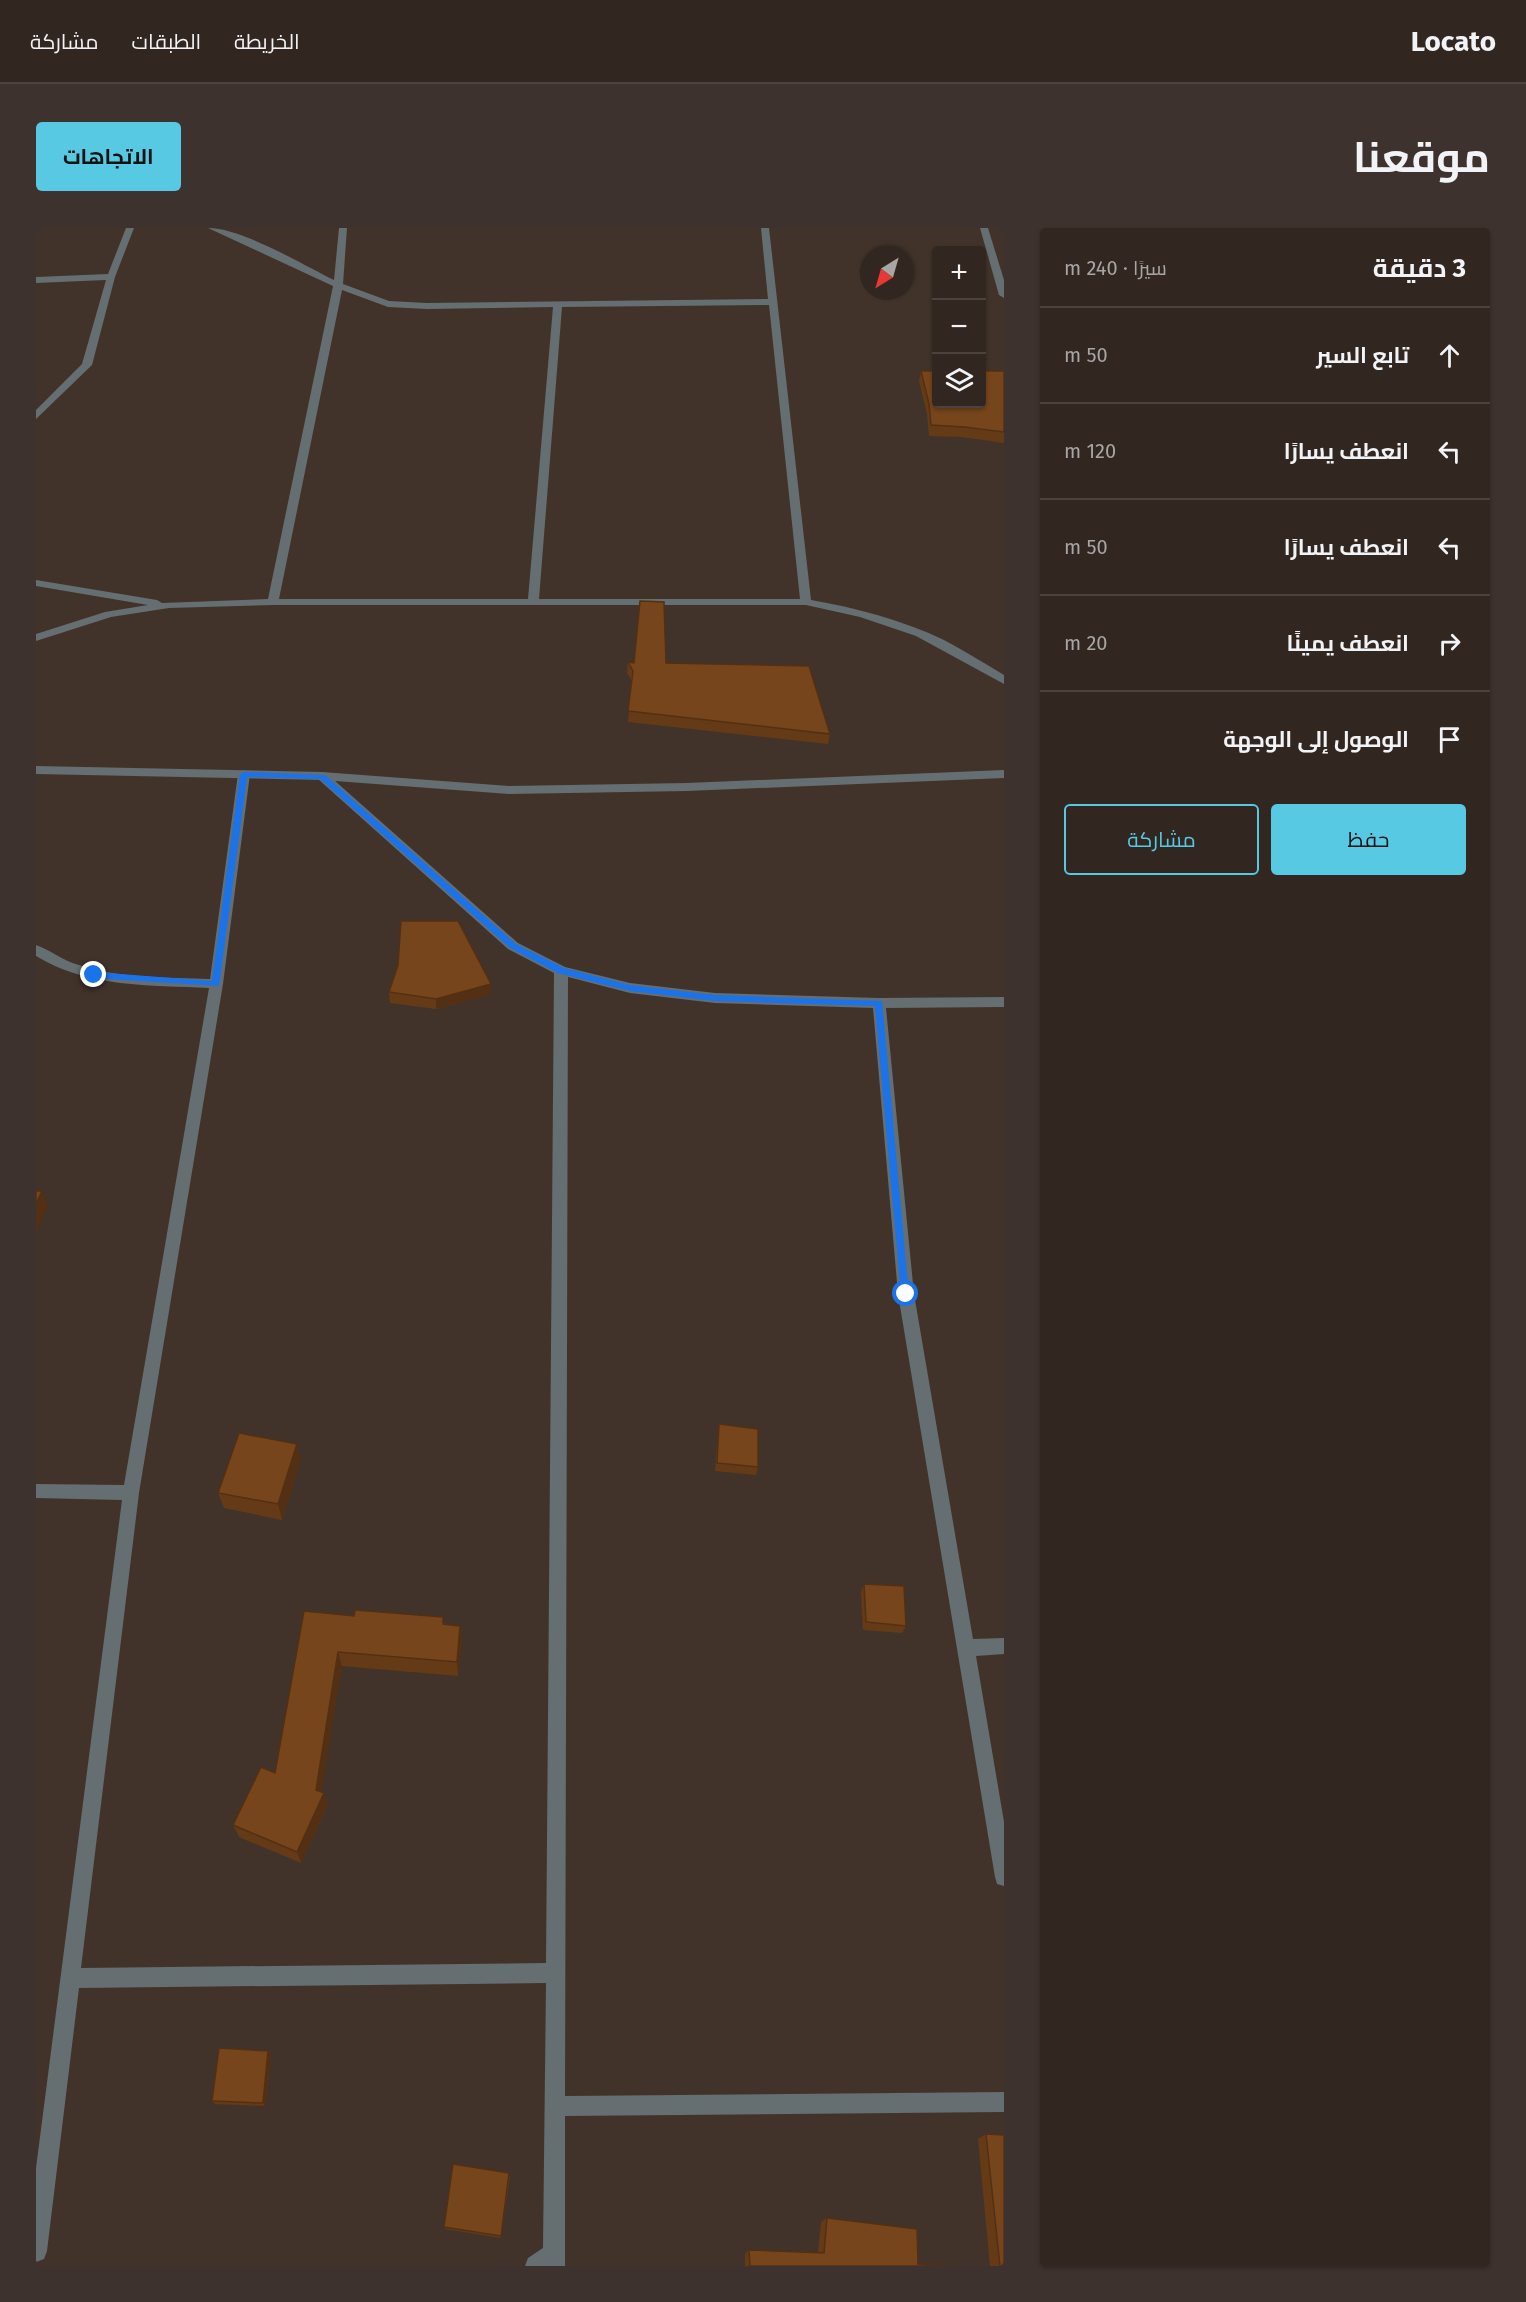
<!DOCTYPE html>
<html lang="ar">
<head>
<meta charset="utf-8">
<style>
	body { margin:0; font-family:"Fira Sans",Cairo,sans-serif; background:#3d322d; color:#f1f3f6; direction:rtl }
	.controls { position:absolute; right:18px; top:18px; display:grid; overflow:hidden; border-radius:6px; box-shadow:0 2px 4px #0004 }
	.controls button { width:54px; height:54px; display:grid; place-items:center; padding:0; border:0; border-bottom:2px solid #4c433e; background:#312620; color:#f1f3f6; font:30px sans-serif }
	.compass { position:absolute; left:824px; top:18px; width:54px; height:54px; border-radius:50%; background:#312620; box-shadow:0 2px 4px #0004; rotate:217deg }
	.stop { position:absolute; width:18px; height:18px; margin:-14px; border:4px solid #1a73e8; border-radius:50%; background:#fff }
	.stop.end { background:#1a73e8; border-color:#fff; box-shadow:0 2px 6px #0008 }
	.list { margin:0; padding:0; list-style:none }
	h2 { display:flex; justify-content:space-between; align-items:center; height:78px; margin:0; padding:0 24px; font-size:26px }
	h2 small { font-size:20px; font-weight:400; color:#a8a5a5 }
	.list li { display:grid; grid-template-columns:39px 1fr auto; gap:18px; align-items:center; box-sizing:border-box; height:96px; padding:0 24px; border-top:2px solid #4c433e }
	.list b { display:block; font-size:22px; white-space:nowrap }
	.list em { font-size:20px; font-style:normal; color:#a8a5a5 }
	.actions { display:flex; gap:12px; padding:18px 24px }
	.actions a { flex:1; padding:14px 0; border:2px solid #57c9e3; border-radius:6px; text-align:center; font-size:21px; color:#57c9e3 }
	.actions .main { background:#57c9e3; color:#111 }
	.icon { flex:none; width:33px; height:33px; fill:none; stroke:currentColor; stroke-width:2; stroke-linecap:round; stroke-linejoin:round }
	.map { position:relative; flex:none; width:968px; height:2038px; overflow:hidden; direction:ltr; border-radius:6px }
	header { display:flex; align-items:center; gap:36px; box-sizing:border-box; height:84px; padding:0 30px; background:#312620; border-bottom:2px solid #4c433e }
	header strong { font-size:28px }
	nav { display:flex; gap:33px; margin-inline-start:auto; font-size:21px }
	.intro { display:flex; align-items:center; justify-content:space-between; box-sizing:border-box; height:144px; padding:0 36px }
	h1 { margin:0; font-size:42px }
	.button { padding:15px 27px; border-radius:6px; background:#57c9e3; color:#111; font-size:21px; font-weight:700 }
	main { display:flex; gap:36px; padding:0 36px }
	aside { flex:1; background:#312620; border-radius:6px; box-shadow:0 2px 4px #0004 }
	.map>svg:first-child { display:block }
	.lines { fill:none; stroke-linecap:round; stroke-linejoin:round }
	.minor { fill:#656e71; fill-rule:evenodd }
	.tertiary { fill:#656e71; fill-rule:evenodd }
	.wall { fill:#653b17 }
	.shaded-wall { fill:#533013 }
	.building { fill:#76451b; stroke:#533013; stroke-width:1.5 }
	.route { fill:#1a73e8 }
</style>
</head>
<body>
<header>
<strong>Locato</strong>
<nav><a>الخريطة</a><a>الطبقات</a><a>مشاركة</a></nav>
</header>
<div class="intro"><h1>موقعنا</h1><a class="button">الاتجاهات</a></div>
<main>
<aside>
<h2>3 دقيقة<small>سيرًا · 240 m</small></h2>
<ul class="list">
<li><svg class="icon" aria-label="ahead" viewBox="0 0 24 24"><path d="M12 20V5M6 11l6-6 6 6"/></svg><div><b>تابع السير</b></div><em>50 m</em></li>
<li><svg class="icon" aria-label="left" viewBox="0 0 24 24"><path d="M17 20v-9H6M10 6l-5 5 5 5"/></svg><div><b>انعطف يسارًا</b></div><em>120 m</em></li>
<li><svg class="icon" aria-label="left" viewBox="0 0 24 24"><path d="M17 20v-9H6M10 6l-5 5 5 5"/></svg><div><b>انعطف يسارًا</b></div><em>50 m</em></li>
<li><svg class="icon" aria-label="right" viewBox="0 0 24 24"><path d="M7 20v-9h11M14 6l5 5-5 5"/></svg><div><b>انعطف يمينًا</b></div><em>20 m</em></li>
<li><svg class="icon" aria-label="arrive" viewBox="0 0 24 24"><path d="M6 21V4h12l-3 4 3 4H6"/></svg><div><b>الوصول إلى الوجهة</b></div></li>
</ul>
<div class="actions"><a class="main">حفظ</a><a>مشاركة</a></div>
</aside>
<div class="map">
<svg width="968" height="2038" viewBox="0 0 968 2038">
	<rect width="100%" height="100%" fill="#41332a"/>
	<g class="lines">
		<!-- minor -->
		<g class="minor">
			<polygon points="90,0 98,0 79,49 56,137 0,191 0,182 46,136 70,52 0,55 0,49 72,46"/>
			<path d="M172,0C206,0 265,36 298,52L303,0H311L307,56L353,73L391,75L732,71L725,0H733L775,372C821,380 866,392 908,412C929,423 948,435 968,447V456L880,408L824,389L770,377H237L133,380L75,389L0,413V406L69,384L112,377L0,358V352L121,372L126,375L232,371L297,58ZM306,62L352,79L391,81L517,79L492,371H243ZM733,77L764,371H503L526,79Z"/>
			<polygon points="944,0 952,0 968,52 968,70 963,67"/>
			<path d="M208,542L214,546L187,756L103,1265L45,1740L510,1735L518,745L472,721L282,551L280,548L286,544L290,545L482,715L529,739L594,755L679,765L843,770L968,769V779L850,780L878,1066L937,1411L968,1410V1426L940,1428L968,1594V1658L961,1656L959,1649L862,1066L837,780L679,775L594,765L532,749L529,1868L968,1864V1884L529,1888V2038H489L492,2030L507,2020L510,1755L43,1760L11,2023L8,2031L0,2034V1940L86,1272L0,1270V1256L88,1257L173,760C114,757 52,760 0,728V717C15,722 27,733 43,737C84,751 131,749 174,751L202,546Z"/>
		</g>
		<!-- tertiary -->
		<polygon class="tertiary" points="0,538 286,544 473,558 651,555 968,542 968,550 651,563 473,566 286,552 0,546"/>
	</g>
	<!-- wall -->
	<g class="wall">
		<polygon points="885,143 968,143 968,215 925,209 893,208 891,186 883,153"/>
		<polygon points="592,434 630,435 794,506 792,516 592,494 596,453 591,445"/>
		<polygon points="362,737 455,756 455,766 400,781 354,775 353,764"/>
		<polygon points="683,1196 722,1239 720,1247 679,1243 682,1205"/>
		<polygon points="265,1232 246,1292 188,1280 182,1265"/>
		<polygon points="828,1356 870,1398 866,1405 827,1402 825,1364"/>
		<polygon points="268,1383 424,1398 426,1412 422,1448 306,1438 285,1564 292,1577 265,1635 203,1609 197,1597 239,1545"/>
		<polygon points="232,1823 235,1827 229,1878 179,1876 176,1873"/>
		<polygon points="950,1906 968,2038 954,2038 942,1911"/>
		<polygon points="474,1948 465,2010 409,2001 408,1999"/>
		<polygon points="791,1990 882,2036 911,2038 709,2038 709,2026 713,2022 782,2025 785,1994"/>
	</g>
	<!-- shaded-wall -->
	<g class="shaded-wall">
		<polygon points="455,756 455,766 400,781 400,771"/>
		<polygon points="6,963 12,978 0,1005 0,976"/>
		<polygon points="261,1216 265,1232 246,1292 242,1276"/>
		<polygon points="424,1398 426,1412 422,1448 421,1434"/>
		<polygon points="302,1424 306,1438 284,1574 280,1562"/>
		<polygon points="288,1565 292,1577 265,1635 261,1624"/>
		<polygon points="232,1823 235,1827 229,1878 227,1875"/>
	</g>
	<!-- building -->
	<g class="building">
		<polygon points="885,143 900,143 900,176 945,176 945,143 968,143 968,204 928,199 895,197 893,176"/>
		<polygon points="604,373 628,374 630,435 773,438 794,506 592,483 597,443 592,434 598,435"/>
		<polygon points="365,693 422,693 455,756 400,771 353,764 362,737"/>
		<polygon points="0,963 6,963 0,976"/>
		<polygon points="683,1196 722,1201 722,1239 681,1235"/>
		<polygon points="203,1205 261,1216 242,1276 182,1265"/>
		<polygon points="828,1356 868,1358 870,1398 830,1394"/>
		<polygon points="319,1382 407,1389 407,1396 424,1398 421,1434 302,1424 280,1562 288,1565 261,1624 197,1597 225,1539 239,1545 268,1383 318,1388"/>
		<polygon points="183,1820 232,1823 227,1875 176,1873"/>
		<polygon points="950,1906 968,1907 968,2038 964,2038"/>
		<polygon points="417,1936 473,1945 465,2008 408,1999"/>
		<polygon points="791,1990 881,2001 882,2036 911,2038 714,2038 713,2022 788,2025"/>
	</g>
	<!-- route -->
	<polygon class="route" points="208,544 289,547 480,716 528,740 594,757 679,767 846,773 873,1069 866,1069 865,1066 839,778 679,773 594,763 522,745 474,720 284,551 211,549 183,758 55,750 55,745 58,744 176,753 204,546"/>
</svg>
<div class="controls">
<button>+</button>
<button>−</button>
<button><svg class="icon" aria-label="layers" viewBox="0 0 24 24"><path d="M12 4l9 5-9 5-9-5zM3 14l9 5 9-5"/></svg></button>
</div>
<svg class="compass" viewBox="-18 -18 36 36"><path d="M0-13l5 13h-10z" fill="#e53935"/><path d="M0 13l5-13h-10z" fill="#a8a5a5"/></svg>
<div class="stop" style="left:870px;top:1066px"></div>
<div class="stop end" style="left:58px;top:747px"></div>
</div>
</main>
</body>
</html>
